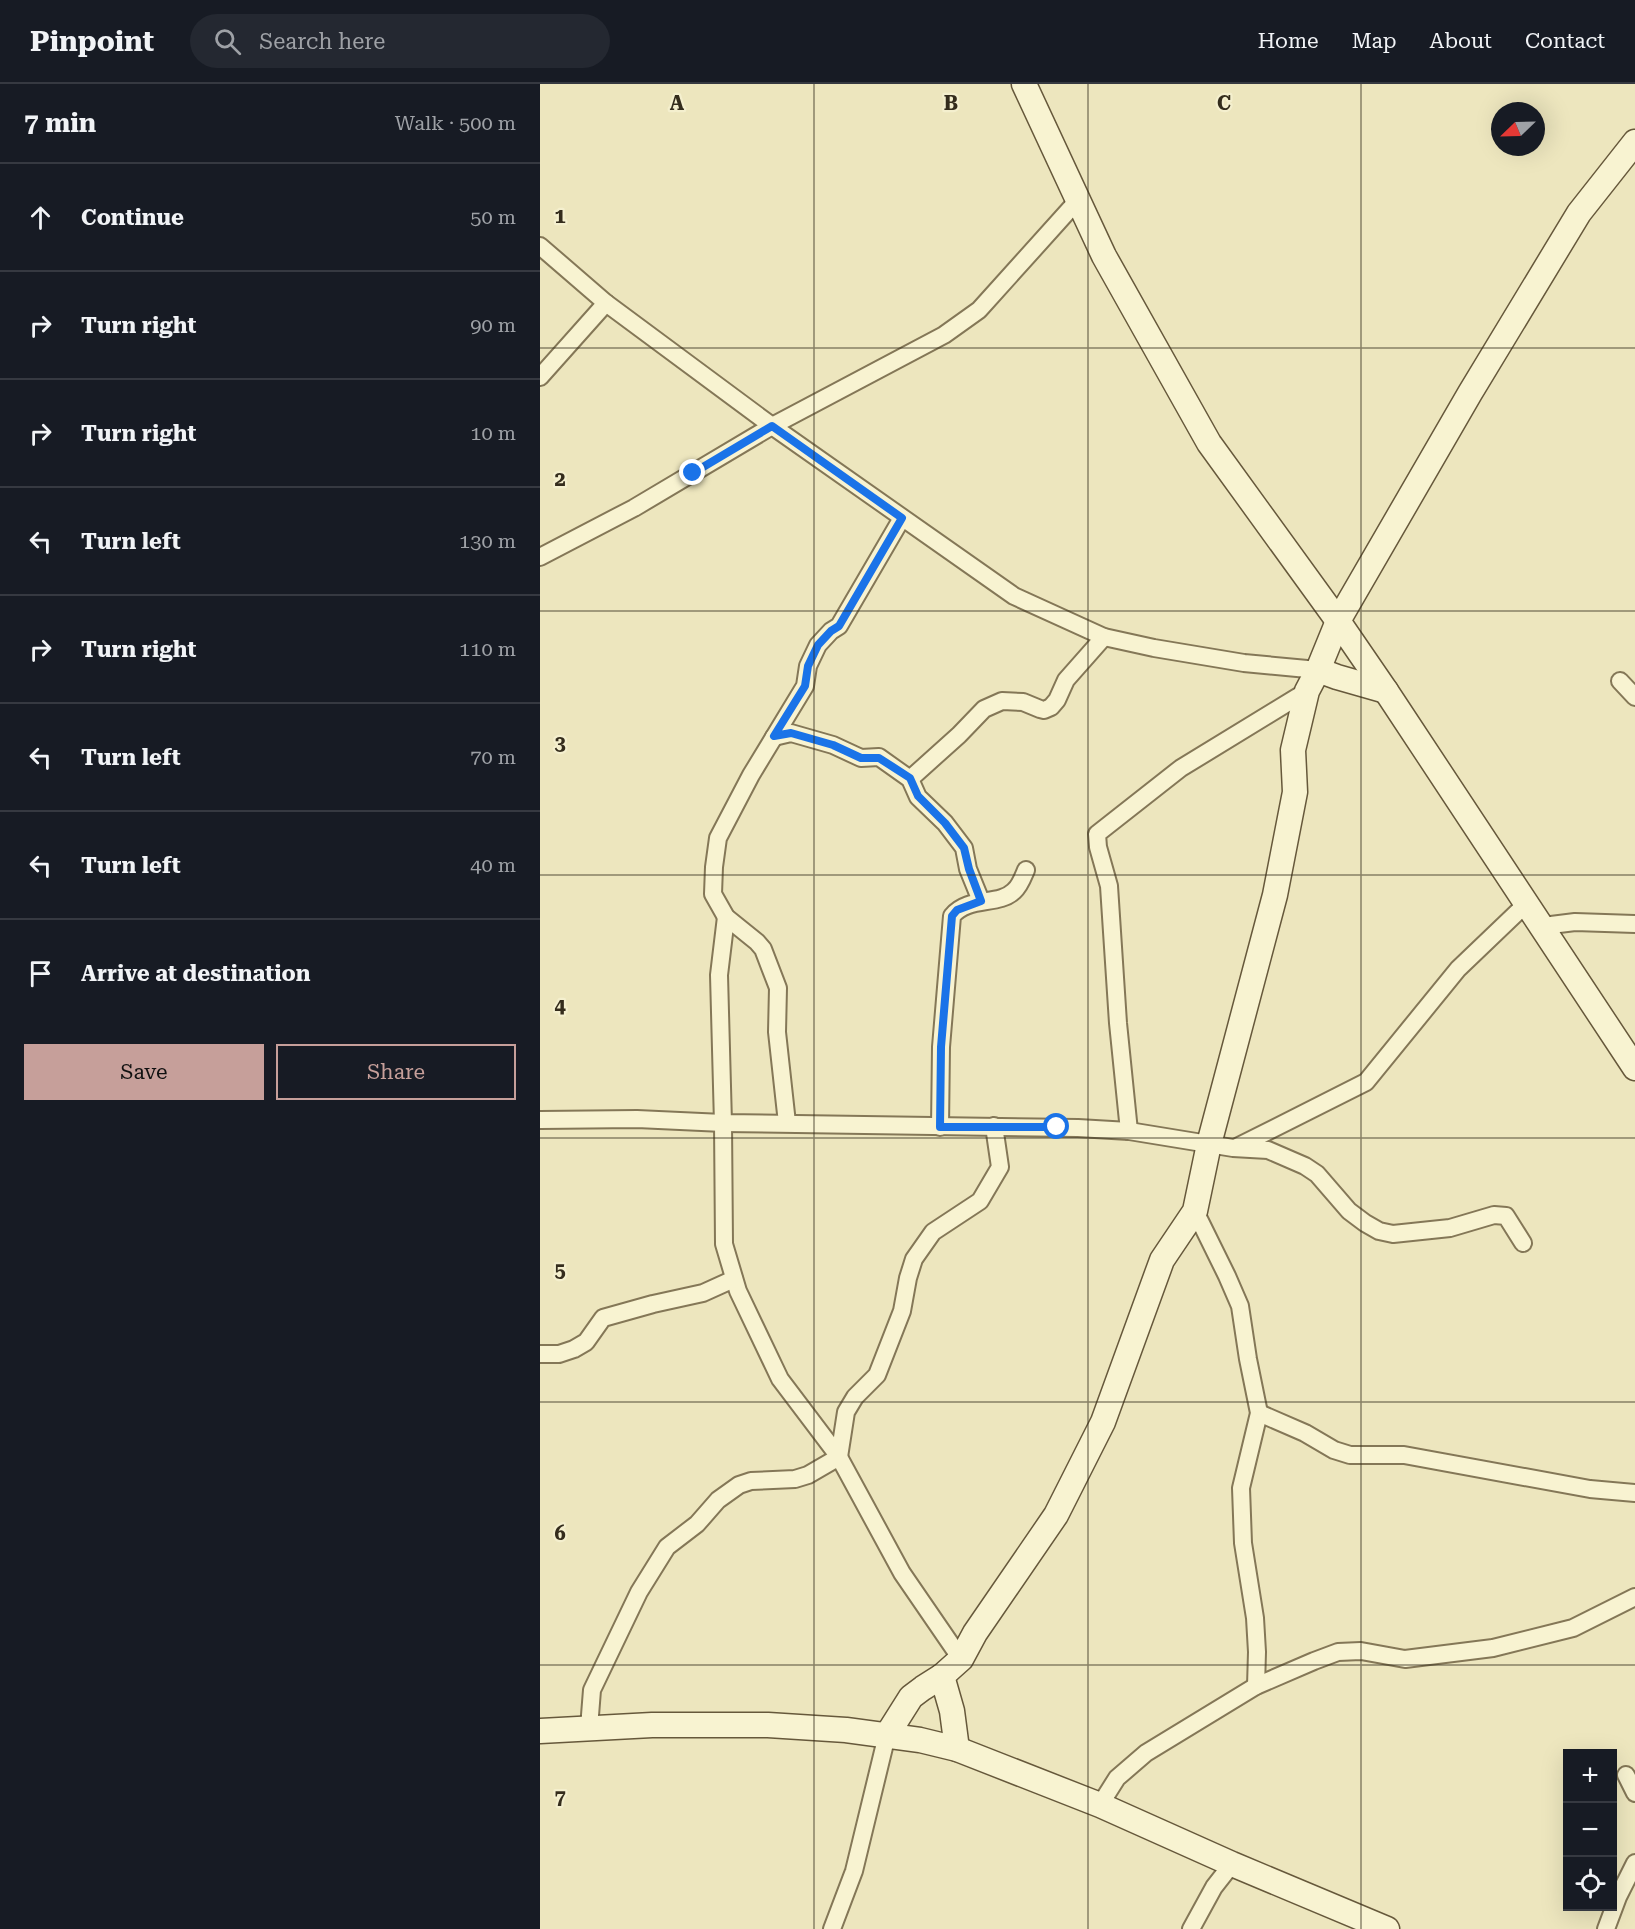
<!DOCTYPE html>
<html lang="en">
<head>
<meta charset="utf-8">
<style>
	body { margin:0; font-family:"Roboto Serif",serif; background:#242831; color:#f1f3f6 }
	.controls { position:absolute; right:18px; bottom:18px; display:grid; overflow:hidden; border-radius:0px; box-shadow:0 6px 24px #0002 }
	.controls button { width:54px; height:54px; display:grid; place-items:center; padding:0; border:0; border-bottom:2px solid #363941; background:#171b24; color:#f1f3f6; font:30px sans-serif }
	.compass { position:absolute; left:951px; top:18px; width:54px; height:54px; border-radius:50%; background:#171b24; box-shadow:0 6px 24px #0002; rotate:247deg }
	.stop { position:absolute; width:18px; height:18px; margin:-14px; border:4px solid #1a73e8; border-radius:50%; background:#fff }
	.stop.end { background:#1a73e8; border-color:#fff; box-shadow:0 2px 6px #0008 }
	.list { margin:0; padding:0; list-style:none }
	h2 { display:flex; justify-content:space-between; align-items:center; height:78px; margin:0; padding:0 24px; font-size:26px }
	h2 small { font-size:20px; font-weight:400; color:#9ea1a6 }
	.list li { display:grid; grid-template-columns:39px 1fr auto; gap:18px; align-items:center; box-sizing:border-box; height:108px; padding:0 24px; border-top:2px solid #363941 }
	.list b { display:block; font-size:22px; white-space:nowrap }
	.list em { font-size:20px; font-style:normal; color:#9ea1a6 }
	.actions { display:flex; gap:12px; padding:18px 24px }
	.actions a { flex:1; padding:14px 0; border:2px solid #c69f9a; border-radius:0px; text-align:center; font-size:21px; color:#c69f9a }
	.actions .main { background:#c69f9a; color:#111 }
	.icon { flex:none; width:33px; height:33px; fill:none; stroke:currentColor; stroke-width:2; stroke-linecap:round; stroke-linejoin:round }
	.map { position:relative; flex:none; width:1095px; height:1845px; overflow:hidden }
	header { display:flex; align-items:center; gap:36px; box-sizing:border-box; height:84px; padding:0 30px; background:#171b24; border-bottom:2px solid #363941 }
	header strong { font-size:28px }
	nav { display:flex; gap:33px; margin-inline-start:auto; font-size:21px }
	.search { width:420px; height:54px; background:#242831; display:flex; align-items:center; gap:15px; box-sizing:border-box; padding:0 21px; border-radius:33px; color:#9ea1a6; font-size:22px }
	main { display:flex }
	aside { flex:1; background:#171b24 }
	.map>svg:first-child { display:block }
	.lines { fill:none; stroke-linecap:round; stroke-linejoin:round }
	.street-casing { stroke:#847757; stroke-width:20 }
	.secondary-casing { stroke:#66583b; stroke-width:27 }
	.street { stroke:#f8f3d1; stroke-width:16 }
	.secondary { stroke:#f8f3d1; stroke-width:24 }
	.route { stroke:#1a73e8; stroke-width:8 }
	.grid { fill:none; stroke:#342c1c; stroke-width:1.5; stroke-opacity:0.55 }
	.grid-label { font-size:20px; text-anchor:middle; font-weight:bold; fill:#342c1c; stroke:#f4efce; stroke-width:4.5; stroke-linejoin:round; paint-order:stroke }
</style>
</head>
<body>
<header>
<strong>Pinpoint</strong>
<div class="search"><svg class="icon" aria-label="search" viewBox="0 0 24 24"><circle cx="10" cy="10" r="6"/><path d="M15 15l6 6"/></svg>Search here</div>
<nav><a>Home</a><a>Map</a><a>About</a><a>Contact</a></nav>
</header>
<main>
<aside>
<h2>7 min<small>Walk · 500 m</small></h2>
<ul class="list">
<li><svg class="icon" aria-label="ahead" viewBox="0 0 24 24"><path d="M12 20V5M6 11l6-6 6 6"/></svg><div><b>Continue</b></div><em>50 m</em></li>
<li><svg class="icon" aria-label="right" viewBox="0 0 24 24"><path d="M7 20v-9h11M14 6l5 5-5 5"/></svg><div><b>Turn right</b></div><em>90 m</em></li>
<li><svg class="icon" aria-label="right" viewBox="0 0 24 24"><path d="M7 20v-9h11M14 6l5 5-5 5"/></svg><div><b>Turn right</b></div><em>10 m</em></li>
<li><svg class="icon" aria-label="left" viewBox="0 0 24 24"><path d="M17 20v-9H6M10 6l-5 5 5 5"/></svg><div><b>Turn left</b></div><em>130 m</em></li>
<li><svg class="icon" aria-label="right" viewBox="0 0 24 24"><path d="M7 20v-9h11M14 6l5 5-5 5"/></svg><div><b>Turn right</b></div><em>110 m</em></li>
<li><svg class="icon" aria-label="left" viewBox="0 0 24 24"><path d="M17 20v-9H6M10 6l-5 5 5 5"/></svg><div><b>Turn left</b></div><em>70 m</em></li>
<li><svg class="icon" aria-label="left" viewBox="0 0 24 24"><path d="M17 20v-9H6M10 6l-5 5 5 5"/></svg><div><b>Turn left</b></div><em>40 m</em></li>
<li><svg class="icon" aria-label="arrive" viewBox="0 0 24 24"><path d="M6 21V4h12l-3 4 3 4H6"/></svg><div><b>Arrive at destination</b></div></li>
</ul>
<div class="actions"><a class="main">Save</a><a>Share</a></div>
</aside>
<div class="map">
<svg width="1095" height="1845" viewBox="0 0 1095 1845">
	<rect width="100%" height="100%" fill="#ede6be"/>
	<g class="lines">
		<!-- street casing -->
		<g class="street-casing">
			<g id="street">
				<polyline points="0,162 66,219 232,342 474,512 564,553 614,564 704,579 778,586"/>
				<polyline points="0,293 66,219"/>
				<polyline points="0,473 94,424 232,342 404,251 439,226 538,116"/>
				<polyline points="1080,597 1095,613"/>
				<polyline points="234,653 251,649 293,661 321,674 339,673 370,695 378,713 405,739 424,764 428,785 441,817"/>
				<polyline points="370,695 419,651 444,625 462,617 483,618 500,625 504,626 511,623 517,616 526,596 564,553"/>
				<polyline points="186,833 179,891 183,1039 184,1160 198,1207 240,1295 299,1373 362,1489 421,1575"/>
				<polyline points="1003,842 1035,838 1095,840"/>
				<polyline points="0,1036 97,1035 183,1039 538,1044 589,1047 693,1064 728,1066 765,1082 777,1090 809,1127 825,1139 839,1147 853,1150 910,1144 954,1131 966,1132 983,1159"/>
				<polyline points="247,1039 237,948 238,904 223,865 217,858 186,833 173,810 174,783 178,754 211,691 265,602 268,582 278,561 291,547 299,542 362,434"/>
				<path d="M400,1043L401,963L412,832C428,812 459,822 474,807C480,802 483,793 486,786"/>
				<polyline points="589,1047 578,939 569,802 558,763 557,750 641,684 767,607"/>
				<polyline points="697,1063 826,998 918,885 987,819"/>
				<polyline points="655,1127 687,1192 700,1222 708,1275 719,1329 701,1404 703,1459 715,1534 717,1568 716,1602"/>
				<polyline points="0,1270 19,1270 34,1265 46,1258 63,1234 113,1220 163,1209 194,1195"/>
				<polyline points="719,1329 765,1349 794,1366 810,1371 864,1371 1050,1405 1095,1409"/>
				<polyline points="299,1373 306,1328 315,1313 337,1291 362,1227 368,1194 374,1175 393,1148 440,1117 460,1083 454,1042"/>
				<polyline points="49,1644 52,1606 99,1508 127,1463 157,1440 178,1416 199,1401 211,1397 255,1395 268,1391 299,1373"/>
				<polyline points="1086,1691 1095,1709"/>
				<polyline points="560,1721 577,1694 606,1669 716,1602 774,1577 798,1568 821,1567 865,1575 953,1564 1033,1544 1095,1513"/>
				<polyline points="292,1845 314,1787 347,1651"/>
				<polyline points="651,1845 674,1803 692,1780"/>
				<polyline points="1066,1845 1078,1813 1095,1779"/>
			</g>
		</g>
		<!-- secondary casing -->
		<g class="secondary-casing">
			<g id="secondary">
				<polyline points="484,0 564,172 669,359 798,537 846,607 1095,984"/>
				<polyline points="778,586 797,593 846,607"/>
				<polyline points="402,1592 412,1627 417,1665"/>
				<polyline points="0,1647 112,1641 228,1641 306,1646 380,1656 417,1665 560,1721 692,1780 847,1845"/>
				<polyline points="347,1651 371,1613 383,1604 402,1592 421,1575 435,1549 516,1431 563,1338 622,1176 655,1127 669,1060 735,811 755,708 753,666 767,607 778,586 798,537 930,309 1039,129 1095,58"/>
			</g>
		</g>
		<!-- street -->
		<use href="#street" class="street"/>
		<!-- secondary -->
		<use href="#secondary" class="secondary"/>
	</g>
	<g class="lines">
		<!-- route -->
		<polyline class="route" points="153,389 232,342 362,434 299,542 291,547 278,561 268,582 265,602 234,652 251,649 293,661 321,674 339,674 370,694 378,712 405,739 424,764 429,785 441,817 417,826 412,832 401,963 400,1043 517,1043"/>
	</g>
	<!-- grid -->
	<path class="grid" d="M274,0V1845M548,0V1845M821,0V1845M0,264H1095M0,527H1095M0,791H1095M0,1054H1095M0,1318H1095M0,1581H1095"/>
	<g class="grid-label">
		<text x="137" y="26">A</text>
		<text x="411" y="26">B</text>
		<text x="684" y="26">C</text>
		<text x="20" y="139">1</text>
		<text x="20" y="402">2</text>
		<text x="20" y="666">3</text>
		<text x="20" y="929">4</text>
		<text x="20" y="1193">5</text>
		<text x="20" y="1456">6</text>
		<text x="20" y="1720">7</text>
	</g>
</svg>
<div class="controls">
<button>+</button>
<button>−</button>
<button><svg class="icon" aria-label="locate" viewBox="0 0 24 24"><circle cx="12" cy="12" r="6"/><path d="M12 2v4M12 18v4M2 12h4M18 12h4"/></svg></button>
</div>
<svg class="compass" viewBox="-18 -18 36 36"><path d="M0-13l5 13h-10z" fill="#e53935"/><path d="M0 13l5-13h-10z" fill="#9ea1a6"/></svg>
<div class="stop" style="left:517px;top:1043px"></div>
<div class="stop end" style="left:153px;top:389px"></div>
</div>
</main>
</body>
</html>
